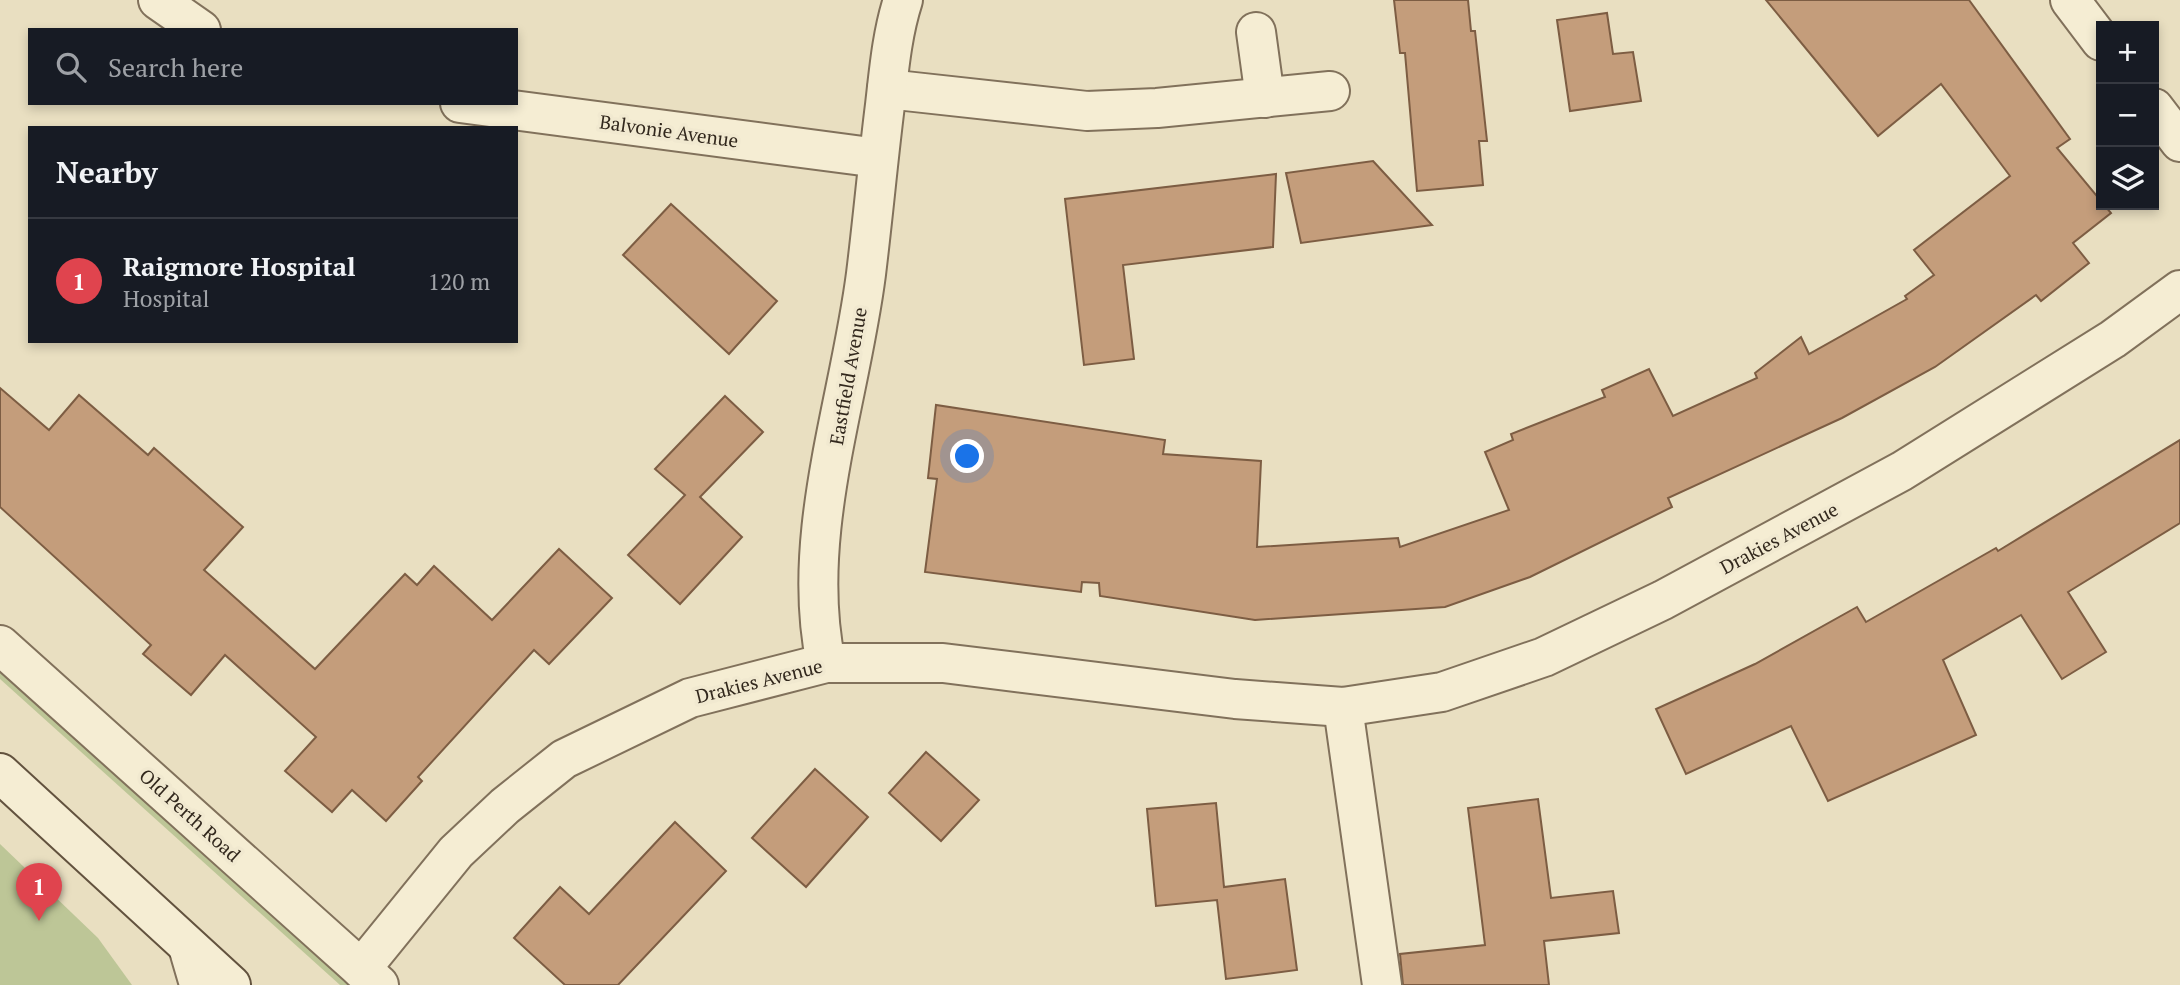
<!DOCTYPE html>
<html lang="en">
<head>
<meta charset="utf-8">
<style>
	body { margin:0; font-family:"PT Serif",serif; background:#20242c; color:#f1f3f6 }
	.controls { position:absolute; right:21px; top:21px; display:grid; overflow:hidden; border-radius:0px; box-shadow:0 4px 10px #0003 }
	.controls button { width:63px; height:63px; display:grid; place-items:center; padding:0; border:0; border-bottom:2px solid #363941; background:#171b24; color:#f1f3f6; font:35px sans-serif }
	.you { position:absolute; left:968px; top:457px; width:24px; height:24px; margin:-18px; border:5px solid #fff; border-radius:50%; background:#1a73e8; box-shadow:0 0 0 10px #1a73e833 }
	.badge { display:grid; place-items:center; width:46px; height:46px; border-radius:50%; background:#8c9099; color:#fff; font-size:23px; font-weight:700 }
	.pin { position:absolute; translate:-50% -58px; filter:drop-shadow(0 2px 4px #0008) }
	.pin::after { content:''; position:absolute; top:37px; width:24px; height:21px; background:inherit; clip-path:polygon(0 0,100% 0,50% 100%) }
	.list { margin:0; padding:0; list-style:none }
	h2 { display:flex; justify-content:space-between; align-items:center; height:91px; margin:0; padding:0 28px; font-size:30px }
	h2 small { font-size:23px; font-weight:400; color:#9ea1a6 }
	.list li { display:grid; grid-template-columns:46px 1fr auto; gap:21px; align-items:center; box-sizing:border-box; height:126px; padding:0 28px; border-top:2px solid #363941 }
	.list b { display:block; font-size:26px; white-space:nowrap }
	.list p { margin:0; font-size:23px; white-space:nowrap; color:#9ea1a6 }
	.list em { font-size:23px; font-style:normal; color:#9ea1a6 }
	.icon { flex:none; width:38px; height:38px; fill:none; stroke:currentColor; stroke-width:2; stroke-linecap:round; stroke-linejoin:round }
	.map { position:relative; flex:none; width:2180px; height:985px; overflow:hidden }
	.search { position:absolute; background:#171b24; box-shadow:0 4px 10px #0003; left:28px; top:28px; width:490px; height:77px; display:flex; align-items:center; gap:18px; box-sizing:border-box; padding:0 24px; border-radius:0px; color:#9ea1a6; font-size:26px }
	.panel { position:absolute; background:#171b24; box-shadow:0 4px 10px #0003; left:28px; top:126px; width:490px; height:217px; border-radius:0px }
	.map>svg:first-child { display:block }
	.green { fill:#bdc697 }
	.building { fill:#c49d7b; stroke:#7d5d43; stroke-width:2 }
	.lines { fill:none; stroke-linecap:round; stroke-linejoin:round }
	.lane-casing { stroke:#81715b; stroke-width:32 }
	.street-casing { stroke:#81715b; stroke-width:42 }
	.secondary-casing { stroke:#62523e; stroke-width:42 }
	.lane { stroke:#f5edd3; stroke-width:28 }
	.street { stroke:#f5edd3; stroke-width:38 }
	.secondary { stroke:#f5edd3; stroke-width:38 }
	.labels { text-anchor:middle; stroke-width:7; stroke-linejoin:round; paint-order:stroke }
	.street-label { font-size:19px; fill:#32281d; stroke:#f1e9d0 }
</style>
</head>
<body>
<div class="map">
<svg width="2180" height="985" viewBox="0 0 2180 985">
	<rect width="100%" height="100%" fill="#e9dfc1"/>
	<!-- green -->
	<g class="green">
		<polygon points="0,662 360,985 340,985 0,679"/>
		<polygon points="0,844 98,938 132,985 0,985"/>
	</g>
	<!-- building -->
	<g class="building">
		<polygon points="1394,0 1468,0 1471,31 1475,31 1487,141 1479,141 1483,185 1417,191 1405,53 1400,53"/>
		<polygon points="1766,0 1969,0 2070,139 2057,148 2111,213 2073,243 2089,263 2041,301 2036,295 1935,367 1842,418 1668,498 1672,507 1530,577 1445,607 1255,620 1100,596 1099,583 1082,582 1081,592 925,572 937,479 928,478 936,405 1165,440 1163,454 1261,461 1257,547 1398,538 1400,547 1509,510 1485,452 1513,440 1511,434 1605,397 1602,390 1649,369 1673,416 1757,378 1755,373 1801,337 1809,354 1907,299 1905,296 1934,275 1914,250 2010,176 1941,84 1878,136"/>
		<polygon points="1607,13 1613,54 1633,52 1641,101 1570,111 1557,20"/>
		<polygon points="1373,161 1432,225 1301,243 1286,173"/>
		<polygon points="1276,174 1273,247 1123,265 1134,359 1084,365 1065,199"/>
		<polygon points="671,204 777,301 729,354 623,255"/>
		<polygon points="0,388 49,430 79,395 148,455 154,448 243,527 204,570 315,669 405,574 417,585 434,566 492,620 559,549 612,598 549,664 534,650 418,777 422,781 386,821 352,790 332,812 285,771 316,737 225,655 191,695 143,654 151,645 0,507"/>
		<polygon points="725,396 763,432 700,497 742,537 680,604 628,555 685,495 655,469"/>
		<polygon points="2180,440 2180,523 2068,592 2106,652 2062,679 2021,615 1943,660 1976,735 1828,801 1791,726 1686,774 1656,709 1755,664 1857,607 1866,622 1996,548 1998,551"/>
		<polygon points="926,752 979,800 941,841 889,793"/>
		<polygon points="815,769 868,817 806,887 752,838"/>
		<polygon points="1538,799 1551,898 1613,891 1619,933 1544,941 1549,985 1403,985 1400,954 1485,945 1468,808"/>
		<polygon points="1216,803 1224,887 1285,879 1297,970 1226,979 1217,900 1156,906 1147,809"/>
		<polygon points="675,822 726,871 618,985 565,985 514,938 560,887 589,914"/>
	</g>
	<g class="lines">
		<!-- lane casing -->
		<g class="lane-casing">
			<polyline id="lane" points="182,944 194,985"/>
		</g>
		<!-- street casing -->
		<g class="street-casing">
			<g id="street">
				<polyline points="158,0 201,30"/>
				<polyline points="2070,0 2101,41"/>
				<polyline points="1256,32 1265,98"/>
				<polyline points="887,89 1087,111 1157,108 1330,91"/>
				<polyline points="460,103 878,158"/>
				<polyline points="2154,108 2180,142"/>
				<polyline points="0,645 379,985"/>
				<path d="M826,663C799,536 850,400 866,274C873,217 878,161 885,105C889,70 892,34 903,0"/>
				<polyline points="1343,707 1382,985"/>
				<polyline points="361,969 456,852 505,806 564,759 690,698 826,663 943,663 1235,699 1343,707 1442,692 1544,657 1663,600 1902,471 2113,339 2180,290"/>
			</g>
		</g>
		<!-- secondary casing -->
		<g class="secondary-casing">
			<polyline id="secondary" points="0,773 231,985"/>
		</g>
		<!-- lane -->
		<use href="#lane" class="lane"/>
		<!-- street -->
		<use href="#street" class="street"/>
		<!-- secondary -->
		<use href="#secondary" class="secondary"/>
	</g>
	<g class="labels">
		<!-- street labels -->
		<g class="street-label">
			<text transform="translate(669 131) rotate(8)" y="7">Balvonie Avenue</text>
			<text transform="translate(848 376) rotate(-80)" y="7">Eastfield Avenue</text>
			<text transform="translate(1779 538) rotate(-28)" y="7">Drakies Avenue</text>
			<text transform="translate(759 681) rotate(-14)" y="7">Drakies Avenue</text>
			<text transform="translate(190 815) rotate(42)" y="7">Old Perth Road</text>
		</g>
	</g>
</svg>
<div class="controls">
<button>+</button>
<button>−</button>
<button><svg class="icon" aria-label="layers" viewBox="0 0 24 24"><path d="M12 4l9 5-9 5-9-5zM3 14l9 5 9-5"/></svg></button>
</div>
<div class="you"></div>
<div class="pin badge" style="left:39px;top:921px;background:#e0444e">1</div>
<div class="search"><svg class="icon" aria-label="search" viewBox="0 0 24 24"><circle cx="10" cy="10" r="6"/><path d="M15 15l6 6"/></svg>Search here</div>
<section class="panel">
<h2>Nearby<small></small></h2>
<ul class="list">
<li><span class="badge" style="background:#e0444e">1</span><div><b>Raigmore Hospital</b><p>Hospital</p></div><em>120 m</em></li>
</ul>
</section>
</div>
</body>
</html>
